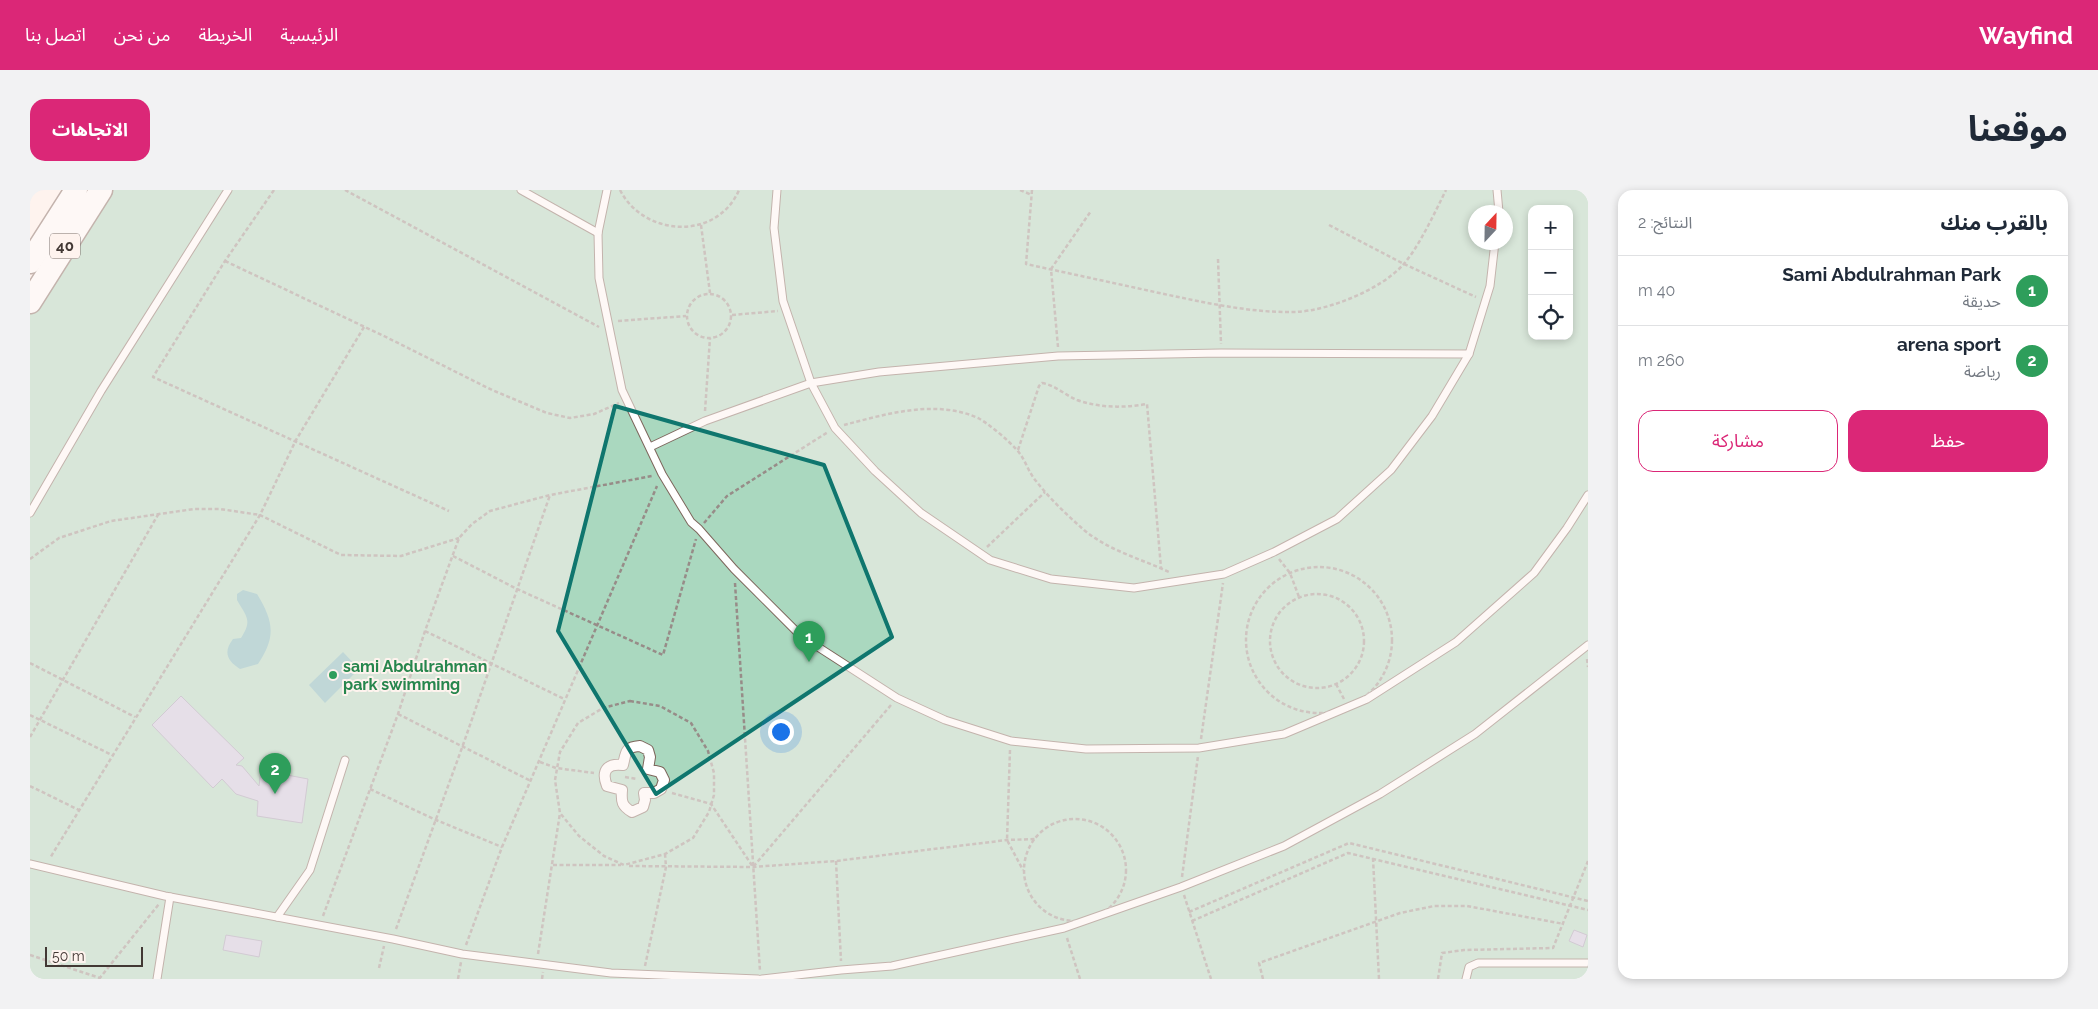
<!DOCTYPE html>
<html lang="ar">
<head>
<meta charset="utf-8">
<style>
	body { margin:0; font-family:Raleway,"Noto Sans Arabic",sans-serif; background:#f2f2f3; color:#1f2937; direction:rtl }
	.controls { position:absolute; right:15px; top:15px; display:grid; overflow:hidden; border-radius:10px; box-shadow:0 2px 8px #0003 }
	.controls button { width:45px; height:45px; display:grid; place-items:center; padding:0; border:0; border-bottom:1px solid #e0e1e3; background:#fff; color:#1f2937; font:25px sans-serif }
	.compass { position:absolute; left:1438px; top:15px; width:45px; height:45px; border-radius:50%; background:#fff; box-shadow:0 2px 8px #0003; rotate:22deg }
	.scale { position:absolute; left:15px; bottom:12px; width:98px; box-sizing:border-box; padding-left:5px; border:2px solid #423834; border-top:0; font-size:14px; line-height:18px; white-space:nowrap; color:#423834; -webkit-text-stroke:4px #fef3ee; paint-order:stroke }
	.you { position:absolute; left:750px; top:541px; width:18px; height:18px; margin:-12px; border:4px solid #fff; border-radius:50%; background:#1a73e8; box-shadow:0 0 0 8px #1a73e833 }
	.badge { display:grid; place-items:center; width:32px; height:32px; border-radius:50%; background:#db2777; color:#fff; font-size:16px; font-weight:700 }
	.pin { position:absolute; translate:-50% -41px; filter:drop-shadow(0 1px 2px #0008) }
	.pin::after { content:''; position:absolute; top:26px; width:18px; height:15px; background:inherit; clip-path:polygon(0 0,100% 0,50% 100%) }
	.list { margin:0; padding:0; list-style:none }
	h2 { display:flex; justify-content:space-between; align-items:center; height:65px; margin:0; padding:0 20px; font-size:21px }
	h2 small { font-size:16px; font-weight:400; color:#747a83 }
	.list li { display:grid; grid-template-columns:32px 1fr auto; gap:15px; align-items:center; box-sizing:border-box; height:70px; padding:0 20px; border-top:1px solid #e0e1e3 }
	.list b { display:block; font-size:19px; white-space:nowrap }
	.list p { margin:0; font-size:16px; white-space:nowrap; color:#747a83 }
	.list em { font-size:16px; font-style:normal; color:#747a83 }
	.actions { display:flex; gap:10px; padding:15px 20px }
	.actions a { flex:1; padding:11px 0; border:1px solid #db2777; border-radius:15px; text-align:center; font-size:18px; color:#db2777 }
	.actions .main { background:#db2777; color:#fff }
	.icon { flex:none; width:28px; height:28px; fill:none; stroke:currentColor; stroke-width:2; stroke-linecap:round; stroke-linejoin:round }
	.map { position:relative; flex:none; width:1558px; height:789px; overflow:hidden; direction:ltr; border-radius:15px }
	header { display:flex; align-items:center; gap:30px; box-sizing:border-box; height:70px; padding:0 25px; background:#db2777; color:#fff }
	header strong { font-size:24px }
	nav { display:flex; gap:28px; margin-inline-start:auto; font-size:18px }
	.intro { display:flex; align-items:center; justify-content:space-between; box-sizing:border-box; height:120px; padding:0 30px }
	h1 { margin:0; font-size:35px }
	.button { padding:12px 22px; border-radius:15px; background:#db2777; color:#fff; font-size:18px; font-weight:700 }
	main { display:flex; gap:30px; padding:0 30px }
	aside { flex:1; background:#fff; border-radius:15px; box-shadow:0 2px 8px #0003 }
	.map>svg:first-child { display:block }
	.green { fill:#aad8bf; fill-rule:evenodd }
	.water { fill:#76b5bb }
	.building { fill:#cbc8df; stroke:#9d9ab1 }
	.lines { fill:none; stroke-linecap:round; stroke-linejoin:round }
	.service-casing { stroke:#7e675d; stroke-width:9 }
	.pedestrian-casing { stroke:#7e675d; stroke-width:12 }
	.primary-casing { stroke:#7e675d; stroke-width:25 }
	.path { stroke:#978c88; stroke-width:2.5; stroke-dasharray:4 2.5; stroke-linecap:butt }
	.service { stroke:#fff; stroke-width:7 }
	.pedestrian { stroke:#fff; stroke-width:10 }
	.primary { stroke:#fff; stroke-width:22 }
	.marked { fill:none; stroke:#0f766e; stroke-width:4; stroke-linejoin:round }
	.leisure-dot { fill:#2e9e5b; stroke:#fef3ee; stroke-width:2 }
	.labels { text-anchor:middle; stroke-width:4; stroke-linejoin:round; paint-order:stroke }
	.shield { fill:#fef3ee; stroke:#7a706c; stroke-width:1 }
	.shield-label { font-size:15px; font-weight:bold; fill:#423834 }
	.leisure-label { font-size:16px; font-weight:bold; fill:#27864d; stroke:#fef3ee; text-anchor:start }
</style>
</head>
<body>
<header>
<strong>Wayfind</strong>
<nav><a>الرئيسية</a><a>الخريطة</a><a>من نحن</a><a>اتصل بنا</a></nav>
</header>
<div class="intro"><h1>موقعنا</h1><a class="button">الاتجاهات</a></div>
<main>
<aside>
<h2>بالقرب منك<small>النتائج: 2</small></h2>
<ul class="list">
<li><span class="badge" style="background:#2e9e5b">1</span><div><b>Sami Abdulrahman Park</b><p>حديقة</p></div><em>40 m</em></li>
<li><span class="badge" style="background:#2e9e5b">2</span><div><b>arena sport</b><p>رياضة</p></div><em>260 m</em></li>
</ul>
<div class="actions"><a class="main">حفظ</a><a>مشاركة</a></div>
</aside>
<div class="map">
<svg width="1558" height="789" viewBox="0 0 1558 789">
	<rect width="100%" height="100%" fill="#fef3ee"/>
	<!-- green -->
	<path class="green" d="M81,0H1558V789H0V120ZM1502,19H1539V146H1502ZM1446,22H1476V52H1446Z"/>
	<!-- water -->
	<g class="water">
		<path d="M213,400L227,404C244,432 246,447 228,474L210,479C197,471 193,462 203,449L211,448C223,430 216,426 207,410V404Z"/>
		<polygon points="313,462 329,479 295,513 279,495"/>
	</g>
	<!-- building -->
	<g class="building">
		<polygon points="151,506 214,568 206,575 212,576 229,596 231,580 278,589 272,633 227,626 228,611 206,604 192,589 183,598 122,535"/>
		<polygon points="1544,740 1557,745 1553,757 1539,751"/>
		<polygon points="196,745 232,751 229,767 193,760"/>
	</g>
	<g class="lines">
		<!-- service casing -->
		<g class="service-casing">
			<g id="service">
				<polyline points="491,0 568,43"/>
				<polyline points="577,0 568,43 569,88 592,200 632,284 661,332 669,339 704,379 771,446 867,508 915,530 981,551 1056,559 1169,558 1254,544 1318,517 1337,509 1426,452 1504,383 1537,338 1558,305"/>
				<polyline points="747,0 744,38 753,111 781,193 805,238 845,281 891,323 960,370 1021,389 1104,398 1194,384 1244,362 1307,329 1361,280 1402,226 1439,164 1460,96 1465,52"/>
				<polyline points="1467,0 1469,22"/>
				<polyline points="620,257 675,231 781,193 849,182 1028,166 1191,163 1439,164"/>
				<polyline points="0,323 71,201 198,0"/>
				<polyline points="0,674 135,706 363,749 432,764 581,783 728,789"/>
				<polyline points="247,727 280,680 315,570"/>
				<polyline points="127,789 140,707"/>
				<polyline points="732,789 811,780 862,776 1034,738 1151,697 1254,656 1350,604 1445,544 1558,455"/>
				<polyline points="1436,789 1439,777 1448,773 1558,773"/>
			</g>
		</g>
		<!-- pedestrian casing -->
		<g class="pedestrian-casing">
			<path id="pedestrian" d="M610,556L618,560L620,567L618,579L630,582L634,590L631,599L624,603H614L615,610L613,617L602,622C592,616 591,612 592,600L577,596C571,581 577,573 593,575C596,562 595,557 610,556Z"/>
		</g>
		<!-- primary casing -->
		<g class="primary-casing">
			<g id="primary">
				<polyline points="0,72 46,0"/>
				<polyline points="0,112 71,0"/>
			</g>
		</g>
		<!-- path -->
		<g class="path">
			<polyline points="244,0 195,71 123,187 419,321"/>
			<polyline points="315,0 569,137"/>
			<path d="M590,0C614,47 687,51 709,0"/>
			<polyline points="990,0 1002,5"/>
			<path d="M1002,0L996,74C1042,84 1088,94 1134,104C1177,113 1221,123 1266,122C1300,120 1349,100 1372,76C1388,59 1405,22 1416,0"/>
			<polyline points="671,35 680,103"/>
			<polyline points="1299,35 1374,74 1446,107"/>
			<polyline points="1188,69 1191,154"/>
			<polyline points="195,71 354,146 462,200 517,223 540,228 564,224 589,213"/>
			<circle cx="679" cy="126" r="22"/>
			<polyline points="702,125 748,121"/>
			<polyline points="588,131 656,126"/>
			<polyline points="334,137 266,250 230,325 311,365 371,366 429,348"/>
			<polyline points="1028,157 1021,79 1061,21"/>
			<polyline points="675,221 680,148"/>
			<path d="M814,235C856,224 906,209 948,228C959,234 978,250 986,259C995,268 998,282 1006,291C1020,309 1037,325 1054,340C1078,360 1111,369 1139,382"/>
			<path d="M988,260L1009,196L1012,193C1025,195 1035,205 1047,210C1070,218 1093,218 1117,214L1131,378"/>
			<polyline points="674,333 697,306 798,242"/>
			<polyline points="957,357 1015,302"/>
			<polyline points="423,366 487,399 633,465 666,349"/>
			<polyline points="0,369 29,348 81,331 164,319 190,319 230,325 20,668"/>
			<polyline points="1249,369 1260,383 1269,407"/>
			<circle cx="1289" cy="450" r="73"/>
			<polyline points="705,393 730,781"/>
			<circle cx="1287" cy="451" r="47"/>
			<polyline points="395,441 534,509"/>
			<polyline points="1557,469 1558,477"/>
			<polyline points="0,473 105,527"/>
			<polyline points="1306,494 1314,509"/>
			<polygon points="600,511 630,516 661,533 678,561 684,583 684,605 679,622 663,648 635,664 594,675 574,666 549,646 530,623 525,590 530,562 548,533 573,518"/>
			<polyline points="368,524 501,591"/>
			<polyline points="0,525 82,565"/>
			<polyline points="0,547 129,323"/>
			<polyline points="1171,549 1193,393"/>
			<polyline points="980,560 977,650 993,680"/>
			<polyline points="510,572 526,578 564,583"/>
			<polyline points="595,587 607,589"/>
			<polyline points="0,596 49,620"/>
			<polyline points="340,599 406,630 472,657"/>
			<polyline points="642,603 681,614 723,677 861,515"/>
			<circle cx="1045" cy="680" r="51"/>
			<polyline points="1343,668 1349,789"/>
			<polyline points="806,671 811,771"/>
			<polyline points="523,675 591,675"/>
			<polyline points="599,676 723,677 806,671 977,650 1005,649"/>
			<polyline points="1152,687 1168,566"/>
			<polyline points="1154,705 1181,789"/>
			<polyline points="1159,722 1319,653 1558,711"/>
			<polyline points="293,726 368,524 395,441 429,348 442,334 460,321 520,305 622,286"/>
			<polyline points="1162,731 1318,663 1558,720"/>
			<polyline points="366,739 433,555 520,305"/>
			<polyline points="1037,748 1050,789"/>
			<polyline points="436,755 472,657 627,296"/>
			<polyline points="508,764 530,623"/>
			<polyline points="0,765 70,788"/>
			<polyline points="615,776 636,677 635,664"/>
			<polyline points="349,778 354,756"/>
			<polyline points="69,789 129,714"/>
			<polyline points="428,789 431,772"/>
			<polyline points="512,789 513,782"/>
			<polyline points="1233,789 1229,773 1370,723 1404,716 1437,716 1534,734"/>
			<polyline points="1408,789 1412,763 1434,760 1523,758 1558,671"/>
		</g>
		<!-- service -->
		<use href="#service" class="service"/>
		<!-- pedestrian -->
		<use href="#pedestrian" class="pedestrian"/>
		<!-- primary -->
		<use href="#primary" class="primary"/>
	</g>
	<!-- marked area -->
	<path d="M0 0H1558V789H0ZM585,216L794,275L862,447L626,604L528,441Z" fill="#fef3ee" fill-opacity=".55" fill-rule="evenodd"/>
	<path class="marked" d="M585,216L794,275L862,447L626,604L528,441Z"/>
	<!-- markers -->
	<circle class="leisure-dot" cx="303" cy="485" r="5"/>
	<g class="labels">
		<!-- shield labels -->
		<rect class="shield" x="20" y="43.5" width="30" height="25" rx="4"/>
		<g class="shield-label">
			<text x="35" y="61">40</text>
		</g>
		<!-- leisure labels -->
		<g class="leisure-label">
			<text x="313" y="482">sami Abdulrahman<tspan x="313" dy="18">park swimming</tspan></text>
		</g>
	</g>
</svg>
<div class="controls">
<button>+</button>
<button>−</button>
<button><svg class="icon" aria-label="locate" viewBox="0 0 24 24"><circle cx="12" cy="12" r="6"/><path d="M12 2v4M12 18v4M2 12h4M18 12h4"/></svg></button>
</div>
<svg class="compass" viewBox="-18 -18 36 36"><path d="M0-13l5 13h-10z" fill="#e53935"/><path d="M0 13l5-13h-10z" fill="#747a83"/></svg>
<div class="scale">50 m</div>
<div class="you"></div>
<div class="pin badge" style="left:779px;top:472px;background:#2e9e5b">1</div>
<div class="pin badge" style="left:245px;top:604px;background:#2e9e5b">2</div>
</div>
</main>
</body>
</html>
